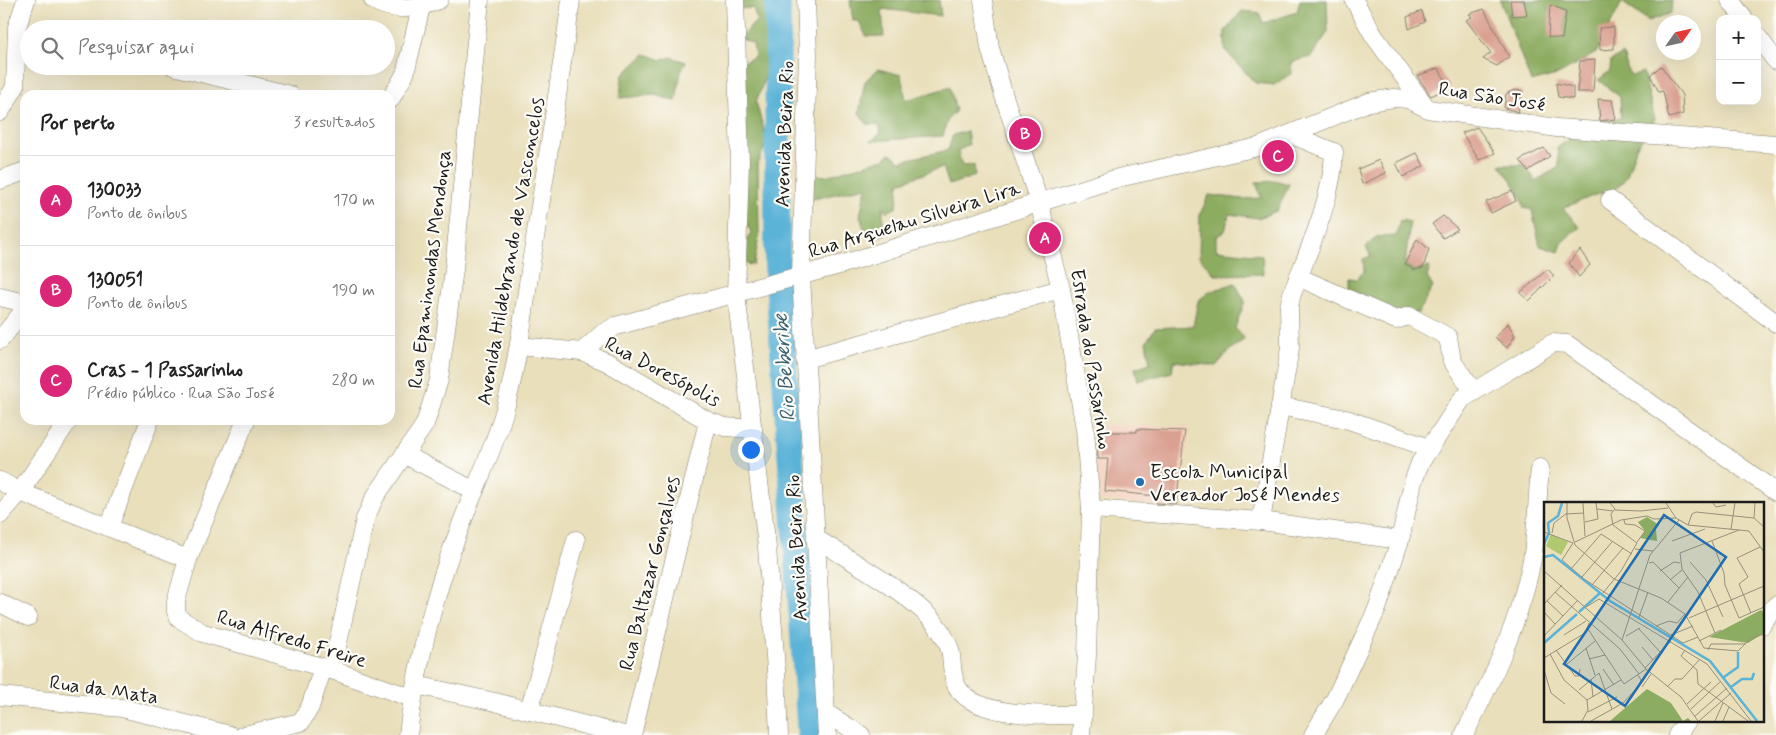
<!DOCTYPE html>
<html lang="pt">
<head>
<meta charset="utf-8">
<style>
	body { margin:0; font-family:Mynerve,sans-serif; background:#f6f6f6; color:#222 }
	.controls { position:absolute; right:15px; top:15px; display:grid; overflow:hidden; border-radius:10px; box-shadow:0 5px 20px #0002 }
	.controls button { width:45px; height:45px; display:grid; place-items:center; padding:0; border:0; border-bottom:1px solid #e0e0e0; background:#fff; color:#222; font:25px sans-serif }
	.compass { position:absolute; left:1656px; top:15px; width:45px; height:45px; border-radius:50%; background:#fff; box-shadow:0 5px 20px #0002; rotate:56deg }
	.you { position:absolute; left:750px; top:449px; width:18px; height:18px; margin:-12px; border:4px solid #fff; border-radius:50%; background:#1a73e8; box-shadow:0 0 0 8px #1a73e833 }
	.badge { display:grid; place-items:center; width:32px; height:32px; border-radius:50%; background:#db2777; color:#fff; font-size:16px; font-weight:700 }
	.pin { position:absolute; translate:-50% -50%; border:2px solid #fff; box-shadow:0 1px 5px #0006 }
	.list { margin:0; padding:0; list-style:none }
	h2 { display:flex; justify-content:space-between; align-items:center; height:65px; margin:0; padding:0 20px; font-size:21px }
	h2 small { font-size:16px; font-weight:400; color:#767676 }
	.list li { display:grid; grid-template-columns:32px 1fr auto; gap:15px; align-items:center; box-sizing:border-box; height:90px; padding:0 20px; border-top:1px solid #e0e0e0 }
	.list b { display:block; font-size:19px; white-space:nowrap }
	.list p { margin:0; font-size:16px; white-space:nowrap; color:#767676 }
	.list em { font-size:16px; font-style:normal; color:#767676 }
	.icon { flex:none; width:28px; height:28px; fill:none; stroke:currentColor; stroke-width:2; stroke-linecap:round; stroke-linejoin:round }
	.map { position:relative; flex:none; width:1776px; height:735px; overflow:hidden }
	.search { position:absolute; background:#fff; box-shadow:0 5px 20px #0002; left:20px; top:20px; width:375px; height:55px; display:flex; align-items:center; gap:12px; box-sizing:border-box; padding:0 18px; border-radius:28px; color:#767676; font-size:19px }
	.panel { position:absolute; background:#fff; box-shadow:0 5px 20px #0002; left:20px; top:90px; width:375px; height:335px; border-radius:15px }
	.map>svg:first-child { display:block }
	.built { fill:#f4d3c0 }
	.forest { fill:#8cac61; stroke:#54643e }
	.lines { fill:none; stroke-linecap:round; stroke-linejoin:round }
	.river { stroke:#5bb3d8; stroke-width:26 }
	.building { fill:#daa091 }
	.minor-casing { stroke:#827e6c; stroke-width:19 }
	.minor { stroke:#fff; stroke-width:18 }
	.poi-dot { fill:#1f6fb2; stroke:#fdfcf7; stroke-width:2 }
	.labels { text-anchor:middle; stroke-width:4.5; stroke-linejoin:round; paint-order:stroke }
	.street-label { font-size:20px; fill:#1c1c1c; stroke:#fdfcf7 }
	.poi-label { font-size:20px; fill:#1c1c1c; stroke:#fdfcf7; text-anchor:start }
	.water-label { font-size:21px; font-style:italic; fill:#386071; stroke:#fdfcf7 }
	.inset-river { fill:none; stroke:#5bb3d8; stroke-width:2.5 }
	.inset-road { fill:none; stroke:#97917b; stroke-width:1 }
	.view { fill:#1f6fb2; fill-opacity:0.15; stroke:#1f6fb2; stroke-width:2.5 }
	.inset-edge { fill:none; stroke:#1c1c1c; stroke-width:2.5 }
</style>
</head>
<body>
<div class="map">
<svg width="1776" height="735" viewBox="0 0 1776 735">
	<rect width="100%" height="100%" fill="#fdfcf7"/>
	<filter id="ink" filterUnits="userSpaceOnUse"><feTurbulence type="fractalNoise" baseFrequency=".02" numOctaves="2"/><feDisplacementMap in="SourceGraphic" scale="10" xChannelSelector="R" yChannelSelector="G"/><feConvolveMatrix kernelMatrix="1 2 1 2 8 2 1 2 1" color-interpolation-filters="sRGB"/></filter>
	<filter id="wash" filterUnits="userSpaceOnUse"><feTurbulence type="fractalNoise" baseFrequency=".0096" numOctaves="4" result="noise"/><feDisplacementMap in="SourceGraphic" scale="20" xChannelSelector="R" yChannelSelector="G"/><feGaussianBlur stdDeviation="1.12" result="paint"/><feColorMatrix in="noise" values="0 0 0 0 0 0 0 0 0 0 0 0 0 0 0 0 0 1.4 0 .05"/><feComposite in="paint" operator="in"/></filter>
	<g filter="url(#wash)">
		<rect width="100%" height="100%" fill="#e9dfbb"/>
		<!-- built -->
		<polygon class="built" points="1095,425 1189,427 1181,509 1100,500 1094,465"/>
		<!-- forest -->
		<g class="forest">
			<polygon points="737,0 769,0 768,70 756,102 767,141 758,163 759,236 754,265 747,264 744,246 751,232 743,218 741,63 755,57 753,44 740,38 757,20 753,8 735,9"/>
			<polygon points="850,0 939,0 941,16 882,9 884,37 866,36 859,21 853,21"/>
			<polygon points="1300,0 1327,0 1328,32 1311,57 1291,62 1292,73 1274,85 1255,83 1225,50 1225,31 1242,11 1259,13 1263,23 1297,12"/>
			<polygon points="1500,0 1672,0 1671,13 1648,21 1622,2 1596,53 1560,74 1531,82"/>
			<polygon points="645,54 662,60 671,57 686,62 681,71 676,101 654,95 620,98 622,76"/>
			<polygon points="1623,54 1628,71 1632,76 1643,72 1655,119 1636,148 1626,178 1613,192 1598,194 1563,208 1580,227 1562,242 1559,252 1540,246 1532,210 1524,208 1520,193 1500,165 1524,165 1534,178 1532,183 1559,167 1557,147 1600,122 1621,118 1620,97 1598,80 1610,71 1611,61"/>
			<polygon points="878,69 901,75 906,100 950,87 956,111 948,119 943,136 871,141 881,133 879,125 867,124 859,113 865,81"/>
			<polygon points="967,131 969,145 958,151 962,166 974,165 975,176 949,185 943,167 899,183 897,207 887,212 883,207 883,224 891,232 878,237 866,235 860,216 866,187 809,200 812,174 826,176 884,159 890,153 900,161 948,150 953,135"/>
			<polygon points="1278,181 1289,184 1277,211 1258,218 1229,214 1225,231 1216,237 1216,250 1262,255 1263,274 1215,275 1199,257 1200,214 1209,195 1242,199 1261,198 1256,182"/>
			<polygon points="1400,220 1410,222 1405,264 1414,270 1430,267 1427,277 1433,287 1418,313 1396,315 1349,288 1349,278 1356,279 1364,272 1363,259 1371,256 1366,247 1376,237 1396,236"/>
			<polygon points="1235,283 1245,301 1235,328 1245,339 1231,349 1216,366 1174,361 1172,372 1138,381 1135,368 1150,363 1146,342 1155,328 1193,326 1198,301 1209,292"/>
		</g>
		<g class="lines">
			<!-- river -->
			<polyline class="river" points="778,0 777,265 810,735"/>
		</g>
		<g id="blocks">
			<!-- building -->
			<g class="building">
				<polygon points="1510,0 1524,0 1527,15 1512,16"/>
				<polygon points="1550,5 1566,11 1562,39 1548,37"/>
				<polygon points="1484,9 1509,57 1497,66 1483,59 1491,53 1466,20 1472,17 1469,14"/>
				<polygon points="1422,11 1425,22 1409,29 1407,17"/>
				<polygon points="1614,27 1614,49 1600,50 1599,28"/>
				<polygon points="1595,60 1593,92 1577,92 1580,61"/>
				<polygon points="1661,66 1682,95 1683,114 1669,118 1663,91 1659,92 1650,75"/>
				<polygon points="1438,68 1450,87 1431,96 1417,76"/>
				<polygon points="1556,83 1573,87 1573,99 1558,97"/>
				<polygon points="1514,90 1523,91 1518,112 1504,108 1506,94"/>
				<polygon points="1598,99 1612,100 1616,119 1600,121"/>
				<polygon points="1477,127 1495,153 1479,160 1462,133"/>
				<polygon points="1544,148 1550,156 1528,171 1520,160"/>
				<polygon points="1417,153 1424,166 1403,177 1396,163"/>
				<polygon points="1379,160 1386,173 1362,184 1358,169"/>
				<polygon points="1512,191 1516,201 1491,213 1486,202"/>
				<polygon points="1443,216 1458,229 1443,238 1432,224"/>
				<polygon points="1417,239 1429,249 1423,268 1414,270 1405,264"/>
				<polygon points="1580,250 1590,265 1579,277 1569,263"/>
				<polygon points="1548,269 1554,276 1529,301 1520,293"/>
				<polygon points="1508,323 1515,336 1507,348 1495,337"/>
				<polygon points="1137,429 1185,431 1176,504 1156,503 1157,496 1105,491 1108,459 1098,459 1097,432 1137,432"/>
			</g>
		</g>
	</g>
	<g filter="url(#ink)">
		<use href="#blocks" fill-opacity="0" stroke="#827e6c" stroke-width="1"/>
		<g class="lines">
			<!-- minor casing -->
			<g class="minor-casing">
				<g id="minor">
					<path d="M373,0C394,13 417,9 439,0"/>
					<polyline points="735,0 740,162 736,294 767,547 776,670 779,735"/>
					<polyline points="806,0 808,55 801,276 827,735"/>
					<polyline points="983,0 990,48 1004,96 1039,202 1061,289 1085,429 1091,509 1087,656 1081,735"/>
					<polyline points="1354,0 1374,36 1426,107"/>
					<polyline points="1730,0 1744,19"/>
					<polyline points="1757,36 1776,61"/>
					<polyline points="173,66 290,95"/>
					<polyline points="390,100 405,74 421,7"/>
					<polyline points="0,112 15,87 17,27 26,0"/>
					<polyline points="0,180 25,171"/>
					<polyline points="1610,200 1776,323"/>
					<polyline points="1298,277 1396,320 1409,316 1448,337 1452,361 1474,392"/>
					<polyline points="0,297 25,303"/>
					<polyline points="0,340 25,309"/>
					<polyline points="519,346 582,352 607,362 708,421 725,427 753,429"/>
					<polyline points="582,352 603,333 616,326 843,264 1118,178 1258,147 1369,102 1394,98 1408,99 1428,109 1557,128 1776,144"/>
					<polyline points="805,359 1061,289"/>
					<polyline points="1280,406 1346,419 1429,448"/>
					<polyline points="246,420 188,559 176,601 176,612 180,619 203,633 332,670 412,698"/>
					<polyline points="405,455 475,491"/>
					<polyline points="0,481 20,492 188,559"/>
					<polyline points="1091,509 1261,521 1400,540"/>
					<polyline points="0,515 20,492 69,420"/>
					<path d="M1261,521L1290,348L1289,306L1292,294C1309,248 1332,201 1334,152L1292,135"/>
					<polyline points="109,527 150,420"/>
					<path d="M817,539C851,561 908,592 934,622C941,631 950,644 951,655C952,664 952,673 955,682C967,719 1051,715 1083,715"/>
					<polyline points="0,603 28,617"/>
					<polyline points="1762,625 1776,605"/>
					<polyline points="332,670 365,519 375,497 425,424 439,380 454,269 480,0"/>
					<polyline points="416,685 495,702 624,735"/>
					<polyline points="0,696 122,708 230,735"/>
					<polyline points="529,711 576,540"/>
					<polyline points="826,713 861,735"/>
					<polyline points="244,735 301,722 310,707 323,668"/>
					<path d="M408,735C415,670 434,594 458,533C473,491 493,452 505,409C518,361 524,311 531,263C545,175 559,88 571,0"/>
					<polyline points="632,735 708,421"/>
					<polyline points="1313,735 1335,699 1377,609 1400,540 1413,482 1420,463 1462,399 1553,343 1567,344 1776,492"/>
					<path d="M1464,735C1492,680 1520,621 1532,560C1537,530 1537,498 1540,468"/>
					<polyline points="1677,735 1687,721"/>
				</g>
			</g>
			<!-- minor -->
			<use href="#minor" class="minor"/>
		</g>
	</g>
	<!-- markers -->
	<circle class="poi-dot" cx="1140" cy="482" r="5"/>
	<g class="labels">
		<!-- street labels -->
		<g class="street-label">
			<text transform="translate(1492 96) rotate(9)" y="7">Rua São José</text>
			<text transform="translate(784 134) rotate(-88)" y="7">Avenida Beira Rio</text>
			<text transform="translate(914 219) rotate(-17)" y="7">Rua Arquelau Silveira Lira</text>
			<text transform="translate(510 251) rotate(-80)" y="7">Avenida Hildebrando de Vasconcelos</text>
			<text transform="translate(429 269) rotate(-83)" y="7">Rua Epaminondas Mendonça</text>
			<text transform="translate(1092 359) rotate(81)" y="7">Estrada do Passarinho</text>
			<text transform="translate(663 371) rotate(28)" y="7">Rua Doresópolis</text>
			<text transform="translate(796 548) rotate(-93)" y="7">Avenida Beira Rio</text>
			<text transform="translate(649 573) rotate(-76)" y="7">Rua Baltazar Gonçalves</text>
			<text transform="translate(292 638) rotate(17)" y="7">Rua Alfredo Freire</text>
			<text transform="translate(104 689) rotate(8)" y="7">Rua da Mata</text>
		</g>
		<!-- poi labels -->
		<g class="poi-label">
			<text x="1150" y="478">Escola Municipal<tspan x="1150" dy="23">Vereador José Mendes</tspan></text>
		</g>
		<!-- water labels -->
		<g class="water-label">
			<text transform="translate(784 368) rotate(-94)" y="7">Rio Beberibe</text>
		</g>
	</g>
	<!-- overview -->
	<g transform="translate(1544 502)">
		<rect width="220" height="220" fill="#e9dfbb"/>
		<path d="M7,32L24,40L17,53L2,44Z" fill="#b0c86e"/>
		<path d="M103,15L115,23L112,27L113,39L96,36L101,29L94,20ZM217,108L220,111V131L204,141L165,135ZM103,187L127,201L139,219L144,216L147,219H66Z" fill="#8cac61"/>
		<path class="inset-river" d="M0,42L5,31L4,21L14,14L18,1M0,55L9,53L66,99L166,159L213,219M35,110L56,91M0,141L33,112M180,175L194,165V150M187,185L198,177H208L210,171"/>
		<path class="inset-road" d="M23,1V16L31,43L70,77L117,96L141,112L160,146L194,149L206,137L220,132M39,1L41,34M122,1L132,16L144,23L205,29L220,50M169,1L172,5L182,3M53,7L69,9M71,8L97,9L124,6M22,12L40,11M210,16L211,1M80,18L81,22L91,23L101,29L93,40M41,20L54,17L52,1M144,23L148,12L152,10L210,16L220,25M187,27L191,1M0,30L29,41M8,31L10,21L23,11M57,32L88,52M128,39L161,27M168,39L180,71L181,83L195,116L220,105M31,40L77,18L103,14L110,17L132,16M29,41L18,58L40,77L139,141L154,135M91,47L109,49M146,60L162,78L179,115M105,61L109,60L135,86M27,67L57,32M0,69L78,138L102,167L137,195L154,219M116,69L130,60L136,61M38,75L68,40M126,78L138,68M48,83L79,46M11,90L76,147L95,172M59,91L77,69L93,41L69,23L67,12L71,7L66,1M3,99L19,114M124,100L144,75M0,102L18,83M42,105L55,97L163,162L207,219M0,110L11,122M207,111L195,82L204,75L193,56L216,45M95,115L104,90M145,116L220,84M112,124L125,119L133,121L141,112M44,127L80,182L102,167M95,127L117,151M171,131L154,90L138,67L136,51L195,28M20,133L42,119M127,133L149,124M0,134L34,98M82,134L96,126M78,138L106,53L135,18M155,139L177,128M98,145L109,158M42,146L51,173M12,148L31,174H35L36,167M141,148L137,154L153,168L154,182M164,148L167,142H202M6,152L20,178L43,198L44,208L38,219M0,156L41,131L45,121M45,157L61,153M23,162L51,139M101,166L127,139M59,167L70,183M0,168L7,191L21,202M47,177L49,195M154,182L204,219M98,185L107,172M123,185L131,177H138L156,157M35,188L55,171L68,207M43,198L77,178M143,202L167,180M147,207L177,179M44,210L73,195M151,214L183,186M47,219L79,201L95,184L97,178L94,173M155,219L187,191M171,219L179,201M179,219L185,205"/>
		<path class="view" d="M120,13L182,55L81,204L20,162Z"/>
		<rect width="220" height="220" class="inset-edge"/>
	</g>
</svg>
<div class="controls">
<button>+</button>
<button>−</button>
</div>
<svg class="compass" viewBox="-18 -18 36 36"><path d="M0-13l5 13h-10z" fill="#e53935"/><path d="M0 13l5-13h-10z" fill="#767676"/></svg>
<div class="you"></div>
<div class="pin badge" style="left:1045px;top:238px">A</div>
<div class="pin badge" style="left:1025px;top:134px">B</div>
<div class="pin badge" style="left:1278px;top:156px">C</div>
<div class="search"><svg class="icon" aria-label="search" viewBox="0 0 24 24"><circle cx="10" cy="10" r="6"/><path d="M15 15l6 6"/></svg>Pesquisar aqui</div>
<section class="panel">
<h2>Por perto<small>3 resultados</small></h2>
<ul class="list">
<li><span class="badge">A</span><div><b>130033</b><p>Ponto de ônibus</p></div><em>170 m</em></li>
<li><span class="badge">B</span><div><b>130051</b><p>Ponto de ônibus</p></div><em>190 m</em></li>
<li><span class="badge">C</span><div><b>Cras - 1 Passarinho</b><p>Prédio público · Rua São José</p></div><em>280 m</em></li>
</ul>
</section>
</div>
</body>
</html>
